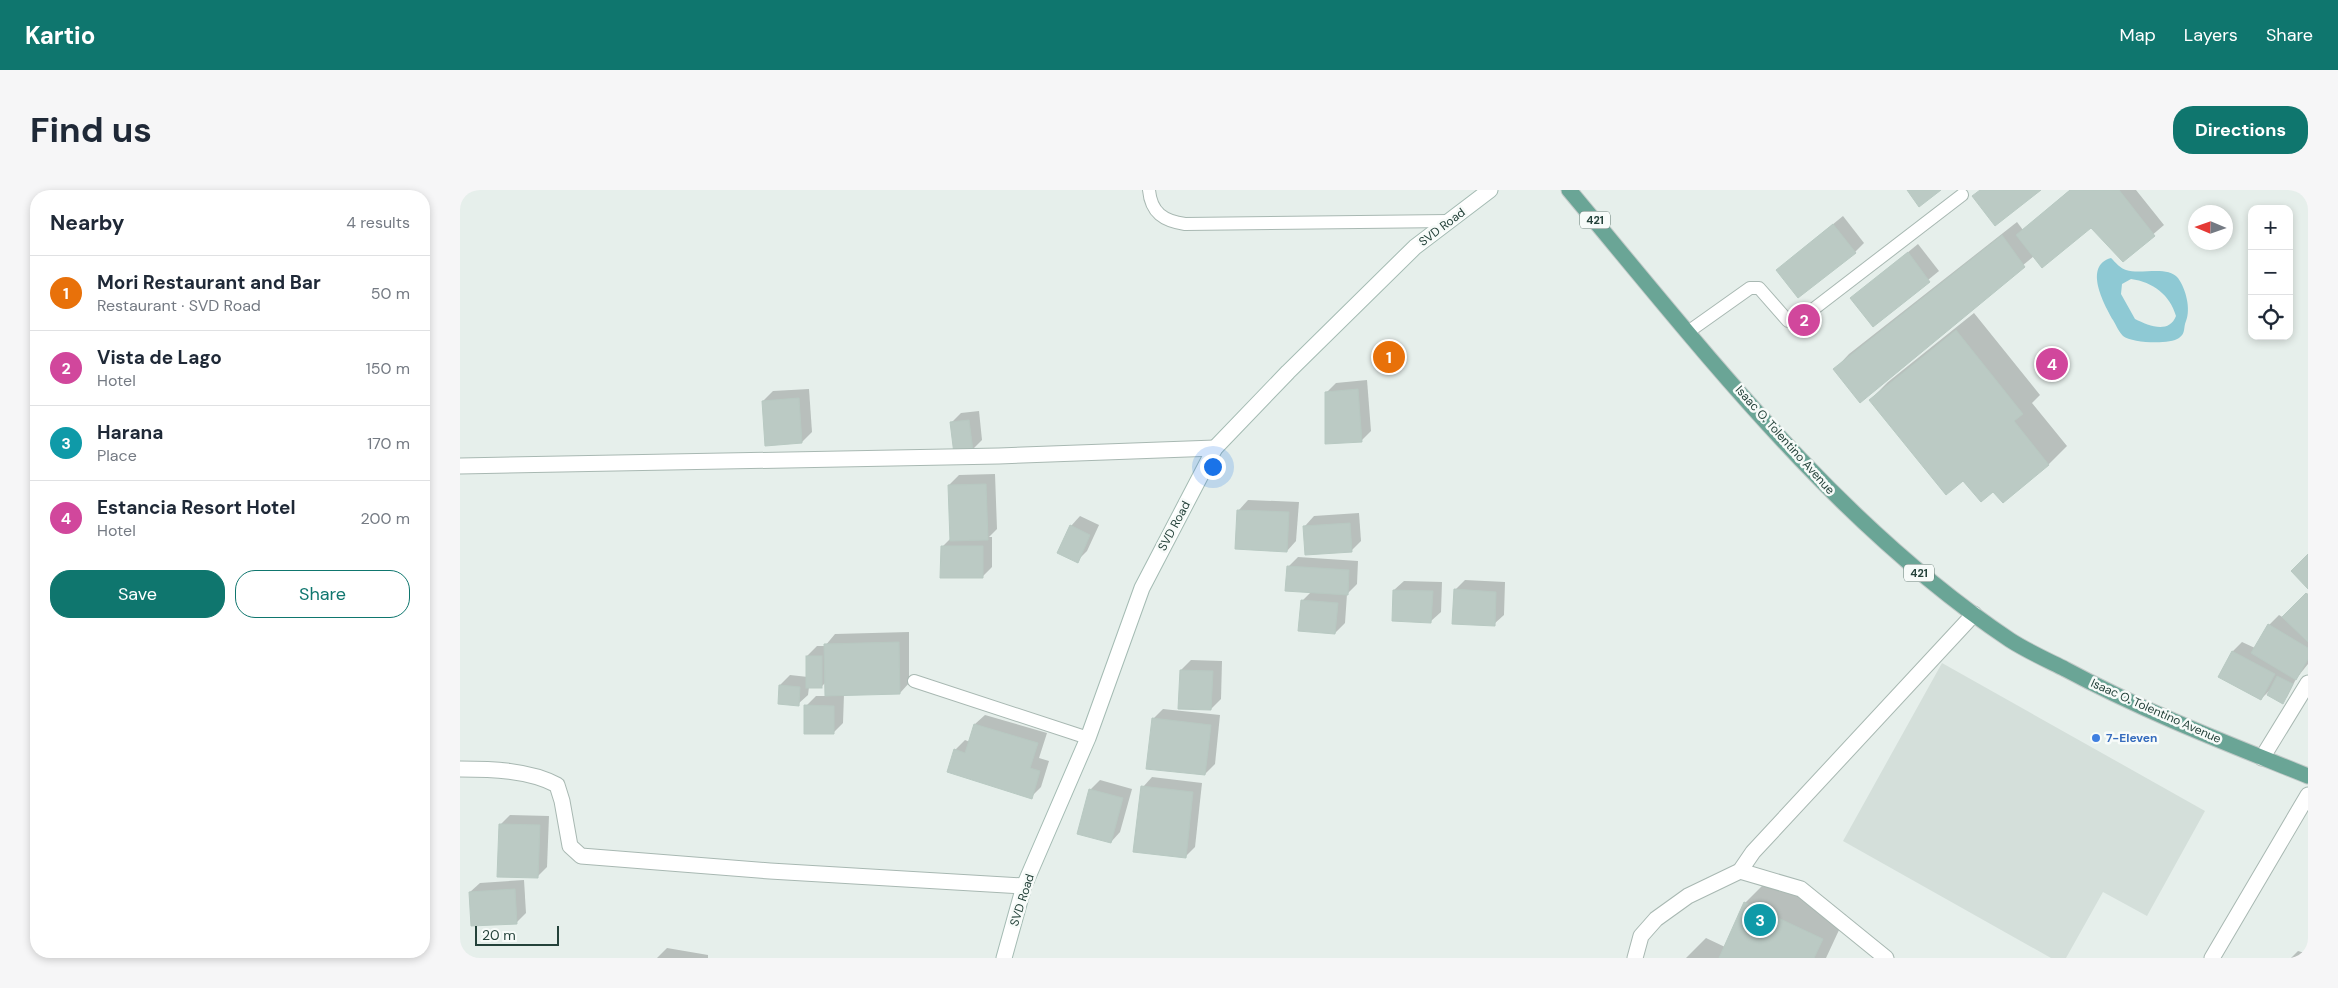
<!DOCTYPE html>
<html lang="en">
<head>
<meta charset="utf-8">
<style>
	body { margin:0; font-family:"DM Sans",sans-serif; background:#f6f6f7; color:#1f2937 }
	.controls { position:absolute; right:15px; top:15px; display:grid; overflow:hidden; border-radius:10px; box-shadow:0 2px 8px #0003 }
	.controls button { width:45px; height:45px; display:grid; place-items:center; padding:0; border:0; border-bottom:1px solid #e0e1e3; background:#fff; color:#1f2937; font:25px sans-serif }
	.compass { position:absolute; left:1728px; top:15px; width:45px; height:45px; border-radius:50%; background:#fff; box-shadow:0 2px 8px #0003; rotate:272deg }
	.scale { position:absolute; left:15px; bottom:12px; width:84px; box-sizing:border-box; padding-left:5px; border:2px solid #24423a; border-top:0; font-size:14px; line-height:18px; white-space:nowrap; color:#24423a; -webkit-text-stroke:4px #f7fbf9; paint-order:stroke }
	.you { position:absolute; left:752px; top:276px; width:18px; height:18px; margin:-12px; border:4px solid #fff; border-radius:50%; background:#1a73e8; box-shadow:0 0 0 8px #1a73e833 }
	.badge { display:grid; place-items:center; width:32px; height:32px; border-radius:50%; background:#0f766e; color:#fff; font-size:16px; font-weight:700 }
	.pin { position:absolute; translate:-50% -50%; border:2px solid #fff; box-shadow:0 1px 5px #0006 }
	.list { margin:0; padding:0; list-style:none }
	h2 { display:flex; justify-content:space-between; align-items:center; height:65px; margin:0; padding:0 20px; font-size:21px }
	h2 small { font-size:16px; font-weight:400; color:#747a83 }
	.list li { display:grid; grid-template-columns:32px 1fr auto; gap:15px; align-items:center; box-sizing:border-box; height:75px; padding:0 20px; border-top:1px solid #e0e1e3 }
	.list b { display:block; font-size:19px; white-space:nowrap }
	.list p { margin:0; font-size:16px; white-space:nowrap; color:#747a83 }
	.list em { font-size:16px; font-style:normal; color:#747a83 }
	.actions { display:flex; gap:10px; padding:15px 20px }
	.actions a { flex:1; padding:11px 0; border:1px solid #0f766e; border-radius:20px; text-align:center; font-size:18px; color:#0f766e }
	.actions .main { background:#0f766e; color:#fff }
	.icon { flex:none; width:28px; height:28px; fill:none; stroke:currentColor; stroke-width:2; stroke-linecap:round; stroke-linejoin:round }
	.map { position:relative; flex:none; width:1848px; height:768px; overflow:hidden; border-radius:20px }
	header { display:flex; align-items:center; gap:30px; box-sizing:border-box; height:70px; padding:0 25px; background:#0f766e; color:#fff }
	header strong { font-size:24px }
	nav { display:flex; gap:28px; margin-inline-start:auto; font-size:18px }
	.intro { display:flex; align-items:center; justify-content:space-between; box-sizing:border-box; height:120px; padding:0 30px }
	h1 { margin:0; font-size:35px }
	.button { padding:12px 22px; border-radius:20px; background:#0f766e; color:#fff; font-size:18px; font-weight:700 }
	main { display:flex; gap:30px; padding:0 30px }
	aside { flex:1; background:#fff; border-radius:20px; box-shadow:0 2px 8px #0003 }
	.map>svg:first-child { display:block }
	.built { fill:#d4dfda }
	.water { fill:#8ec9d4; fill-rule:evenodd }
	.shadow { fill:#0003 }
	.building { fill:#bbcac4; stroke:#b8c9c2 }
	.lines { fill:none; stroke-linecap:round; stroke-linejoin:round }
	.lane-casing { stroke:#a8b8b2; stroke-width:14 }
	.street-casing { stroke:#a8b8b2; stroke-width:17 }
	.secondary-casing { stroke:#a4bbb3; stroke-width:17 }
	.primary-casing { stroke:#c2cac8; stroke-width:17 }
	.lane { stroke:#fff; stroke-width:12 }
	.street { stroke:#fff; stroke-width:15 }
	.secondary { stroke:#fff; stroke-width:15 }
	.primary { stroke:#6aa596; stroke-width:15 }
	.shop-dot { fill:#3f7fe0; stroke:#f7fbf9; stroke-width:2 }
	.labels { text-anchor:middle; stroke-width:5; stroke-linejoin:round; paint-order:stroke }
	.shield { fill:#f7fbf9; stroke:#637a73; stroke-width:1 }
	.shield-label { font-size:11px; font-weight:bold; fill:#24423a }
	.street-label { font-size:12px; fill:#24423a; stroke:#f7fbf9 }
	.shop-label { font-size:12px; font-weight:bold; fill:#366cbe; stroke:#f7fbf9; text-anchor:start }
</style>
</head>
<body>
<header>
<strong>Kartio</strong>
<nav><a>Map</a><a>Layers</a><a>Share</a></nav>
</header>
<div class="intro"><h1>Find us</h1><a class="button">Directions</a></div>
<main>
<aside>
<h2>Nearby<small>4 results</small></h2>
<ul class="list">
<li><span class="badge" style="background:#e8710a">1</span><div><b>Mori Restaurant and Bar</b><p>Restaurant · SVD Road</p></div><em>50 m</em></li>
<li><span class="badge" style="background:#d1479c">2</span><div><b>Vista de Lago</b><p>Hotel</p></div><em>150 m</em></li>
<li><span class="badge" style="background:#0f9aa8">3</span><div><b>Harana</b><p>Place</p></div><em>170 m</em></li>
<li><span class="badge" style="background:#d1479c">4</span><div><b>Estancia Resort Hotel</b><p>Hotel</p></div><em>200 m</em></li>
</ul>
<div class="actions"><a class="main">Save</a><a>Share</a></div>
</aside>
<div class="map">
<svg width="1848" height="768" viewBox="0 0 1848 768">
	<rect width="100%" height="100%" fill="#e6efeb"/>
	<!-- built -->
	<polygon class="built" points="1482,473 1745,621 1687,726 1643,702 1606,768 1591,768 1383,651"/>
	<!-- water -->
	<path class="water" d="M1651,68C1655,72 1661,79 1666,80C1681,85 1707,75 1718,88C1726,99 1731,119 1726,131C1723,138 1726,143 1719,148C1709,155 1672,153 1663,146C1659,142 1656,135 1653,130C1644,114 1623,76 1651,68ZM1671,89C1693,92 1710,105 1716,126C1709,144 1689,136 1675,129L1661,104L1662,94Z"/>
	<!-- shadow -->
	<g class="shadow">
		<polygon points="1610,0 1676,0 1704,35 1663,70 1631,36 1574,66 1400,211 1375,179 1389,164 1557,32 1563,40"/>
		<polygon points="1383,26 1404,53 1395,62 1317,80"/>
		<polygon points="1458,54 1479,81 1413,135 1392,108"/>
		<polygon points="1514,123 1580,205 1572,213 1607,256 1589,274 1543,311 1533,300 1504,289 1410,210 1428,192"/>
		<polygon points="907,190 911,241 901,251 866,203 876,193"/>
		<polygon points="349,199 352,242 342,252 306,254 303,211 313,201"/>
		<polygon points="519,221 522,250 512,260 491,233 501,223"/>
		<polygon points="535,284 537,339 529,347 532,347 532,377 522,387 482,357 491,348 489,295 499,285"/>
		<polygon points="788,310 839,312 836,351 827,361 779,320"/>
		<polygon points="899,323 901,351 891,361 845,336 854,326"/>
		<polygon points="620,326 639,335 627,361 617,371 611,336"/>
		<polygon points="838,367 898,371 897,394 887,404 885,433 875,443 842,411 851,402 828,377"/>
		<polygon points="1005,390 1045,392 1044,425 1034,434 995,400"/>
		<polygon points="944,391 982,392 981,422 971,431 934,400"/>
		<polygon points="1848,403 1848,474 1836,489 1827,507 1822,512 1810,500 1801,509 1759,486 1773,461 1782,452 1795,458 1809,435 1819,425 1824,428"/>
		<polygon points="449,442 449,493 440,503 384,504 383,533 373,543 346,516 356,506 366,506 366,492 361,497 349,497 348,505 338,514 320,495 330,485 348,487 347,466 357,456 365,456 375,444"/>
		<polygon points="731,470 762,471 761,509 751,519 721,480"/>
		<polygon points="703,519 760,525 755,574 745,584 693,529"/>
		<polygon points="525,525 587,543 579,568 589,571 581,597 571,607 495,560 505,550 510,552 515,534"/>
		<polygon points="692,587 742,593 735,657 725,667 683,597"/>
		<polygon points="640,590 672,599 660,642 651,652 630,600"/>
		<polygon points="50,625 89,626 87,677 77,687 40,635"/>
		<polygon points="1309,689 1386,725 1366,768 1226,768 1246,748 1265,757 1285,713"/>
		<polygon points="64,690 66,723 56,733 10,702 20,693"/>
		<polygon points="207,758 248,765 248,768 197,768"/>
		<polygon points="1838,761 1848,764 1848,768 1831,768"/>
	</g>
	<!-- building -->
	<g class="building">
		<polygon points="1447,0 1481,0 1459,17"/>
		<polygon points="1520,0 1581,0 1535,36 1512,6"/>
		<polygon points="1610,0 1659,0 1695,46 1663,72 1631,38 1582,78 1556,45"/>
		<polygon points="1373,34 1396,63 1338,108 1316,80"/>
		<polygon points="1542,45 1565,77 1400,213 1373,179"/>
		<polygon points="1448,62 1470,92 1413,137 1390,108"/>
		<polygon points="1496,140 1563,224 1554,231 1589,275 1543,313 1533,302 1521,312 1503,291 1486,305 1409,210"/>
		<polygon points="898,199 902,252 865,254 865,202"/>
		<polygon points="339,208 342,253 305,256 302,211"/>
		<polygon points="509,230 513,261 494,264 490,232"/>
		<polygon points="526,294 528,350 490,351 488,295"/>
		<polygon points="777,320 829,322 827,362 775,359"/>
		<polygon points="890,333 892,362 845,365 843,336"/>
		<polygon points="610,335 630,345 618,373 597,363"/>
		<polygon points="481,356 523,356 523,388 480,388"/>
		<polygon points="1848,364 1848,399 1831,381"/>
		<polygon points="827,376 889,380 888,405 825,401"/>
		<polygon points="994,399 1036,402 1035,436 992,434"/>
		<polygon points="933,400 973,401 971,433 932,431"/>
		<polygon points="1846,403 1848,405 1848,452 1822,427"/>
		<polygon points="841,410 878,413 875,444 838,441"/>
		<polygon points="1808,434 1848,458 1848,469 1836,490 1791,463"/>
		<polygon points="439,452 440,504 365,506 364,454"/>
		<polygon points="1772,461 1815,484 1801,510 1758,487"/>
		<rect x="346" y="466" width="16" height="32"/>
		<polygon points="720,480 753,481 751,520 718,519"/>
		<polygon points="1817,486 1833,494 1823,514 1807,505"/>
		<polygon points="319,495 340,497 339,516 318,514"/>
		<polygon points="344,515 374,516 374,544 344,544"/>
		<polygon points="692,528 751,535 745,585 686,579"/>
		<polygon points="514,534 578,553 570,578 580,581 572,609 487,582 494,559 505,563"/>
		<polygon points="681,596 733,602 726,668 673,662"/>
		<polygon points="629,599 663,608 651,653 617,644"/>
		<polygon points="39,634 80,635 78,688 37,687"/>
		<polygon points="55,699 57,734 11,736 9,702"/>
		<polygon points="1284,712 1363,749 1354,768 1259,768"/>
	</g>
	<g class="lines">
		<!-- lane casing -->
		<g class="lane-casing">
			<g id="lane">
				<path d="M689,0C691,23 704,31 725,34L989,31"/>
				<polyline points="1228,142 1290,98 1299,98 1328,131 1338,131 1502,5"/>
				<polyline points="454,491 628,548"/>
			</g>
		</g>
		<!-- street casing -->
		<g class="street-casing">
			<g id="street">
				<polyline points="0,276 539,266 755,258"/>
				<polyline points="1802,568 1848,493"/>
				<path d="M0,579C31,579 69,580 97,595L102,611L110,656L121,666L310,681L564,696"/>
				<polyline points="1280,681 1341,699 1426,768"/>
				<polyline points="1175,768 1181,746 1196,729 1228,706 1280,681 1293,662 1514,424"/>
				<polyline points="1752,768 1848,605"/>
			</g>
		</g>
		<!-- secondary casing -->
		<g class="secondary-casing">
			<polyline id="secondary" points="544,768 564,696 628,548 682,398 755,258 828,182 955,57 1030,0"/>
		</g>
		<!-- primary casing -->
		<g class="primary-casing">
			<path id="primary" d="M1109,0C1243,160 1375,333 1550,450C1567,461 1587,470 1605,479C1683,521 1766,553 1848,586"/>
		</g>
		<!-- lane -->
		<use href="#lane" class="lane"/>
		<!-- street -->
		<use href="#street" class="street"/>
		<!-- secondary -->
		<use href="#secondary" class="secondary"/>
		<!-- primary -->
		<use href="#primary" class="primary"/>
	</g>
	<!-- markers -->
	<circle class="shop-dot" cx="1636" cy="548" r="5"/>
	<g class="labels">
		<!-- shield labels -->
		<g class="shield">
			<rect x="1120" y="21.5" width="30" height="17" rx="4"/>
			<rect x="1444" y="374.5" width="30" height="17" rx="4"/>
		</g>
		<g class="shield-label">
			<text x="1135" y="34">421</text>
			<text x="1459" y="387">421</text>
		</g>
		<!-- street labels -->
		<g class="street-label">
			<text transform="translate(982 37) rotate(-37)" y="4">SVD Road</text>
			<text transform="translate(1325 250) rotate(48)" y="4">Isaac O. Tolentino Avenue</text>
			<text transform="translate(714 336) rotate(-62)" y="4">SVD Road</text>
			<text transform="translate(1696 521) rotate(24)" y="4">Isaac O. Tolentino Avenue</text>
			<text transform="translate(562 710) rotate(-72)" y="4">SVD Road</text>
		</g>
		<!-- shop labels -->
		<g class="shop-label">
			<text x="1646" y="552">7-Eleven</text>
		</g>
	</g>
</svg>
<div class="controls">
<button>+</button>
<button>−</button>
<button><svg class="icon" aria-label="locate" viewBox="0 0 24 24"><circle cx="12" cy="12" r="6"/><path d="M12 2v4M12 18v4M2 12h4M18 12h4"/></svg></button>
</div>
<svg class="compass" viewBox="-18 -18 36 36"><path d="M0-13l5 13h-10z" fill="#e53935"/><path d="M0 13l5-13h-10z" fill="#747a83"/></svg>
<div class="scale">20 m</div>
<div class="you"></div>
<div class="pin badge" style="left:929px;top:167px;background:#e8710a">1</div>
<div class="pin badge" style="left:1344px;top:130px;background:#d1479c">2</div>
<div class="pin badge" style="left:1300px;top:730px;background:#0f9aa8">3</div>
<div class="pin badge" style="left:1592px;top:174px;background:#d1479c">4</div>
</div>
</main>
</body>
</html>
